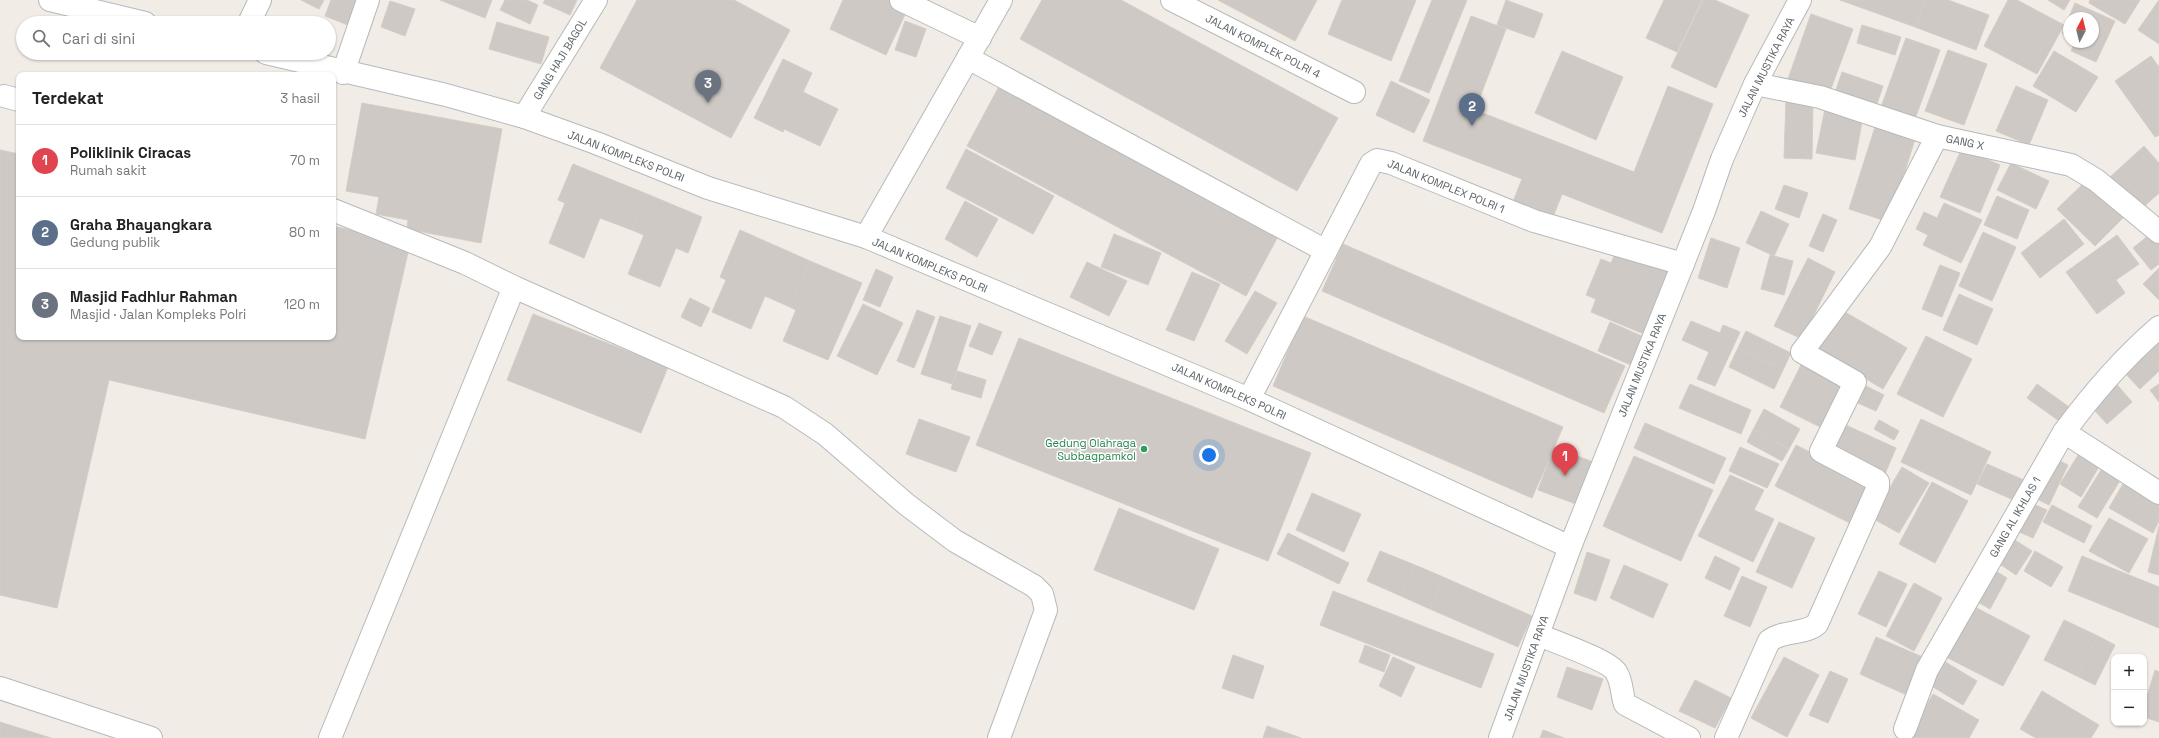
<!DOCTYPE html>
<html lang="id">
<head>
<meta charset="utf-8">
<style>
	body { margin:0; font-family:"Space Grotesk",sans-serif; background:#f6f6f6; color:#222 }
	.controls { position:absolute; right:12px; bottom:12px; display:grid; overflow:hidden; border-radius:8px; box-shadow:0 1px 3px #0004 }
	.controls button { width:36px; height:36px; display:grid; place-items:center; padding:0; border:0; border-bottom:1px solid #e0e0e0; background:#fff; color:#222; font:20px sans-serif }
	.compass { position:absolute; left:2063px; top:12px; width:36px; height:36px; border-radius:50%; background:#fff; box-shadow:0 1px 3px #0004; rotate:7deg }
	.you { position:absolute; left:1209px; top:455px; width:14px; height:14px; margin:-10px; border:3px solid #fff; border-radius:50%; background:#1a73e8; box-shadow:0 0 0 6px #1a73e833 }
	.badge { display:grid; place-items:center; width:26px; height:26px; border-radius:50%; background:#f7253f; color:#fff; font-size:13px; font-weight:700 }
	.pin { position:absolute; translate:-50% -33px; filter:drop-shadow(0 1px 2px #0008) }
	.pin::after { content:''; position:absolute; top:21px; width:14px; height:12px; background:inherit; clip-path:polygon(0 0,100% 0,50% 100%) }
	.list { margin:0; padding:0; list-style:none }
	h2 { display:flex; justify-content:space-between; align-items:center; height:52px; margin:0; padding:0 16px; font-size:17px }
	h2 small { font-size:13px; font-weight:400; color:#767676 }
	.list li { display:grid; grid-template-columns:26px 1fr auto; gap:12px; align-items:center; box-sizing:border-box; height:72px; padding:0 16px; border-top:1px solid #e0e0e0 }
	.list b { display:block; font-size:15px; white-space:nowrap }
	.list p { margin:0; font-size:13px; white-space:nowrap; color:#767676 }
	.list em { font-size:13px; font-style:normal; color:#767676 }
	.icon { flex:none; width:22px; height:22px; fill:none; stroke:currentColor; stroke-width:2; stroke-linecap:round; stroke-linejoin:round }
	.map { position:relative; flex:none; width:2159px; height:738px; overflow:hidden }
	.search { position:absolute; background:#fff; box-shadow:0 1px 3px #0004; left:16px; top:16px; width:320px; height:44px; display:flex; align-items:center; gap:10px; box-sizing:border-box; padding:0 14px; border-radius:22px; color:#767676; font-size:15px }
	.panel { position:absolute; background:#fff; box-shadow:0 1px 3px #0004; left:16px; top:72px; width:320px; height:268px; border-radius:8px }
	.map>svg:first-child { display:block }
	.building { fill:#cec9c4; stroke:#d6ccc3 }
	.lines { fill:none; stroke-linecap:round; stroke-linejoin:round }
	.minor-casing { stroke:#b6babd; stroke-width:24 }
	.minor { stroke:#fff; stroke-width:22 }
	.leisure-dot { fill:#2e9e5b; stroke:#fff; stroke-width:1.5 }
	.labels { text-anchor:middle; stroke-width:3; stroke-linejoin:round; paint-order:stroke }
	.street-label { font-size:11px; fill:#5d6367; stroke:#fff }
	.leisure-label { font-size:11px; fill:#27864d; stroke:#fff; text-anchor:end }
</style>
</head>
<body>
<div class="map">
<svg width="2159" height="738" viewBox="0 0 2159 738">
	<rect width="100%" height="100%" fill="#f1ece5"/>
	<!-- building -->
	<g class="building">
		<polygon points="301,0 324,0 319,9"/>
		<polygon points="331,0 365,0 353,27 325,16"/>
		<polygon points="440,0 492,0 485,18"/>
		<polygon points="505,0 527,0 538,5 530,24 500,10"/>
		<polygon points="545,0 577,0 570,15 543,3"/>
		<polygon points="637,0 734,0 790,30 731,138 600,68"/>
		<polygon points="843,0 890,0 908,8 886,55 830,29"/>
		<polygon points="1042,0 1121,0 1338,118 1297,191 1020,39"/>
		<polygon points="1218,0 1317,0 1295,41"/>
		<polygon points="1342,0 1416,0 1391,61 1328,34"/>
		<polygon points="1432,0 1467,0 1429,93 1399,81"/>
		<polygon points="1506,0 1543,14 1534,38 1497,25"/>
		<polygon points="1664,0 1702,0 1677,52 1646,38"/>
		<polygon points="1703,0 1715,0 1749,15 1716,88 1671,67"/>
		<polygon points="1840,0 1925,0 1915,27"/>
		<polygon points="1925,0 1948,0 1989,15 1976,50 1915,27"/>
		<polygon points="2008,0 2017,0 2064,25 2037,74 1984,46"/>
		<polygon points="2048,0 2070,0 2064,10"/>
		<polygon points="2090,0 2140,0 2125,24 2089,3"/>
		<polygon points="2159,0 2159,44 2138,30"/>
		<polygon points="390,1 415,9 405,36 381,27"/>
		<polygon points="2075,3 2115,21 2096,62 2071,51 2075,42 2093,42 2093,18 2069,18 2069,36 2062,33"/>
		<polygon points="1811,14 1853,29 1829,94 1788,79"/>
		<polygon points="1471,16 1506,29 1475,110 1634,172 1668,86 1713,104 1662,233 1562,194 1553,217 1513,202 1522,179 1423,141"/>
		<polygon points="905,21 926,29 916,57 895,50"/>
		<polygon points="497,22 549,37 541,64 489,49"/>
		<polygon points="1862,25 1901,37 1895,55 1857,43"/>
		<polygon points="1906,38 1940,50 1915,119 1881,107"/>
		<polygon points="1948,50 1987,64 1964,125 1925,111"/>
		<polygon points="1562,51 1623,77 1596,140 1535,113"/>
		<polygon points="2054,51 2098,77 2076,112 2033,86"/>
		<polygon points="2151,56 2159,67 2159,135 2155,137 2115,81"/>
		<polygon points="783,59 812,73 803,92 838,109 820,146 784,129 783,132 754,118"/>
		<polygon points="1842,72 1883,86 1877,104 1836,90"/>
		<polygon points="1003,79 1282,229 1246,296 967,146"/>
		<polygon points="1391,81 1430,100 1414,133 1376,115"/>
		<polygon points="2016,86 2048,100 2029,145 1996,131"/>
		<polygon points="1786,100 1813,101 1812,159 1784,158"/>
		<polygon points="362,103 502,129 481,243 407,229 408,220 376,214 379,197 346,191"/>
		<polygon points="1825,109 1863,117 1855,160 1816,153"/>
		<polygon points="1876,124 1916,136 1889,222 1849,209"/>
		<polygon points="2144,146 2159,163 2159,193 2139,211 2109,178"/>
		<polygon points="1962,148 2000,165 1980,213 1940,197"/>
		<polygon points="966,149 1054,196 1033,234 946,188"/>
		<polygon points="0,150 19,154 19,337 333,337 333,226 410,244 365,439 109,380 57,608 0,595"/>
		<polygon points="2011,163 2049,181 2036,209 1997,190"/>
		<polygon points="573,164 647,194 632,230 600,218 584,258 549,243 565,203 558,200"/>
		<polygon points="2089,178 2126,215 2095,246 2057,209"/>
		<polygon points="1784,185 1808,193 1799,218 1775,209"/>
		<polygon points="647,194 702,217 688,253 676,248 660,287 628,274 644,235 632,230"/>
		<polygon points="1997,196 2029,210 2017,239 1984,225"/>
		<polygon points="965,201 998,219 977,257 945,239"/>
		<polygon points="1944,203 1982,220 1961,263 1923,245 1928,235 1916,229 1924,212 1937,218"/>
		<polygon points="1761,211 1789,224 1774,256 1746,243"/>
		<polygon points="1823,214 1837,220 1823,252 1809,246"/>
		<polygon points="2064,219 2084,244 2040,278 2021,253"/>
		<polygon points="740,230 810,261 790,307 765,296 751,329 712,312 726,280 720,277"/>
		<polygon points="2154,231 2159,237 2159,264 2151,270 2133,248"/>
		<polygon points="1983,232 2016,247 1992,301 1959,286"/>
		<polygon points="1114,234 1161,253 1148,285 1101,267"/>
		<polygon points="2117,235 2139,264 2116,280 2125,293 2097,314 2066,272"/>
		<polygon points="1711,238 1740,248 1727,288 1698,278"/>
		<polygon points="1343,244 1625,366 1604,413 1322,291"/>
		<polygon points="1618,247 1676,272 1649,336 1591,312 1596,299 1586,295 1601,259 1611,263"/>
		<polygon points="1770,255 1793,261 1784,295 1761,289"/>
		<polygon points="1808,258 1835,272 1802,339 1774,326"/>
		<polygon points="810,261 862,283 828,360 783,341 796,310 790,307"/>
		<polygon points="1087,262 1127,281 1109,316 1070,297"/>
		<polygon points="1940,265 1960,273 1942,317 1922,309"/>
		<polygon points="2159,268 2159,300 2143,284"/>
		<polygon points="876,269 893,277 880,307 863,300"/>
		<polygon points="1192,272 1220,284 1194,341 1166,330"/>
		<polygon points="1255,291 1277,303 1247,354 1225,341"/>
		<polygon points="1959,294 1993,309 1977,345 1943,330"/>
		<polygon points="690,298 710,308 701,327 681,317"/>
		<polygon points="863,304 903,323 877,375 837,356"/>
		<polygon points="1838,308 1907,348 1883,389 1814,348"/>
		<polygon points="917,310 935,317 914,368 897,361"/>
		<polygon points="533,314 668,367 641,433 507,380"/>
		<polygon points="940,316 971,326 952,384 921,374"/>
		<polygon points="1303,316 1563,427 1532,498 1273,386"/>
		<polygon points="1691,321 1720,333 1723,325 1740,332 1715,386 1697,379 1709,352 1682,340"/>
		<polygon points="1610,322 1648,339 1636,367 1598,351"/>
		<polygon points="979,323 1002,332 992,355 969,346"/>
		<polygon points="1746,331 1791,353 1783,370 1738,348"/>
		<polygon points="2159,334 2159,363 2145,348"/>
		<polygon points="1926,336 1972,359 1943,417 1897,394"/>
		<polygon points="1019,338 1311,453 1268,561 976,445"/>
		<polygon points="1738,348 1783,370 1774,389 1729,367"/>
		<polygon points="2145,348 2159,363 2159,371 2140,389 2122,370"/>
		<polygon points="1801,365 1847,388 1826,430 1780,407"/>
		<polygon points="957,371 986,380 981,398 951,389"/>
		<polygon points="2113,380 2132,402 2107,424 2087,402"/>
		<polygon points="1690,384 1751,410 1741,434 1679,408"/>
		<polygon points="2037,384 2076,412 2066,426 2027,398"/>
		<polygon points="2159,384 2159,402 2150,390"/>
		<polygon points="1866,386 1884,395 1876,411 1858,403"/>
		<polygon points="1764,409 1800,429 1789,449 1753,430"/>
		<polygon points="919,419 970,437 956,472 906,454"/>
		<polygon points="1921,419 1991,452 1971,495 1901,462"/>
		<polygon points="1879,420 1899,431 1894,440 1874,429"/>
		<polygon points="1839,422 1896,448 1884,476 1827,449"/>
		<polygon points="1645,423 1726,458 1714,484 1634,448"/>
		<polygon points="1753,430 1789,449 1782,461 1747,442"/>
		<polygon points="1796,445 1873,484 1852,524 1775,486"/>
		<polygon points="1554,447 1593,462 1576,504 1538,490"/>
		<polygon points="1740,447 1779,464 1767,488 1729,471"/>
		<polygon points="2080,452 2100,465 2081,497 2060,484"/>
		<polygon points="1634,456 1713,490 1681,561 1603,526"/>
		<polygon points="2052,457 2068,465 2049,505 2033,497"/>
		<polygon points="2106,462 2124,474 2097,518 2078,507"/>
		<polygon points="1987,464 2026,481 2016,501 1977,484"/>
		<polygon points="1902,467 1929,483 1899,533 1872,518"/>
		<polygon points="1730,475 1764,490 1754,510 1774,519 1753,562 1698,536"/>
		<polygon points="2127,477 2159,498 2159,521 2153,533 2109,508"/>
		<polygon points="1932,482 1968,501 1935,563 1899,544"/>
		<polygon points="1312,493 1361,514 1344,552 1296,530"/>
		<polygon points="2031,503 2047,510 2033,538 2017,531"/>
		<polygon points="2052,505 2092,526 2084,543 2043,522"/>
		<polygon points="1119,508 1219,549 1194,610 1094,570"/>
		<polygon points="2109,518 2148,539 2129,573 2089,551"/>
		<polygon points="1779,522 1815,538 1792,588 1756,572"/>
		<polygon points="2159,526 2159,575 2148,572"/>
		<polygon points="1288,533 1349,563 1339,584 1277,554"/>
		<polygon points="2010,537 2032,551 2016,575 1994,560"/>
		<polygon points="1380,551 1415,565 1401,596 1367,581"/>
		<polygon points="2035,551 2063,567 2051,587 2024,571"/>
		<polygon points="1587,552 1610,560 1596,601 1574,593"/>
		<polygon points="1715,556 1740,568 1730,590 1705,578"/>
		<polygon points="2082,556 2159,587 2159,628 2068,591"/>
		<polygon points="1415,565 1443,577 1430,609 1401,596"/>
		<polygon points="1624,565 1668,584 1653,618 1610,598"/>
		<polygon points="1989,567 2007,578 1990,609 1971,598"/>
		<polygon points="1879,571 1907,584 1886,627 1858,614"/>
		<polygon points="1742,576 1767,587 1750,627 1724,616"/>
		<polygon points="1443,577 1532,616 1518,647 1430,609"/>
		<polygon points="1914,583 1942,598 1914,651 1886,636"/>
		<polygon points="1333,591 1494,654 1481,688 1320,625"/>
		<polygon points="1971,605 2030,636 2003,686 1944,656"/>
		<polygon points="2064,620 2098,636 2077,676 2044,660"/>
		<polygon points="2098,636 2115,645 2095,685 2077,676"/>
		<polygon points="1876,637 1925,658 1909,696 1860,674"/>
		<polygon points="1365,645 1390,655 1384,672 1359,662"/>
		<polygon points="1233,655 1264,666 1253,699 1222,688"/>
		<polygon points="1393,657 1415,667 1401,697 1379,686"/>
		<polygon points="1784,657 1819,675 1787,737 1751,718"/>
		<polygon points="1942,660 1977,681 1963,705 1928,684"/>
		<polygon points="1567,667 1603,679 1592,710 1557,697"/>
		<polygon points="2155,670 2159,672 2159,722 2144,717 2144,706"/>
		<polygon points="1830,671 1848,679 1828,723 1809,715"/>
		<polygon points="1695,680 1731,698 1715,728 1679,711"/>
		<polygon points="2042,691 2099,725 2091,738 2036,738 2020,729"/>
		<polygon points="1933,694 1979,720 1969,738 1915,738 1909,735"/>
		<polygon points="0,722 51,738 0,738"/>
		<polygon points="1267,726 1301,738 1263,738"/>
		<polygon points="1543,730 1564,738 1540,738"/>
	</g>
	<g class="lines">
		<!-- minor casing -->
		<g class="minor-casing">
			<g id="minor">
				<polyline points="50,0 145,23"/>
				<polyline points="901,0 980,38"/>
				<polyline points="1172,0 1354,92"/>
				<polyline points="249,23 260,0"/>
				<polyline points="266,53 446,95 524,117 596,143 708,188 866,237 1249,399 1570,547"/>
				<polyline points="968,58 1326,251"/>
				<polyline points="343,73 368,0"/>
				<polyline points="1755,84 1820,97 1937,136 2071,165 2096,180 2159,232"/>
				<polyline points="4,96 19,100"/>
				<polyline points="524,117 596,0"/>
				<polyline points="333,210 465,263 514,287"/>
				<polyline points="866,237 1001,0"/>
				<polyline points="1249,399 1371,164 1377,160 1391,163 1534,221 1683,264"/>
				<polyline points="2064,432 2159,493"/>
				<path d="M1539,635C1553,641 1610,661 1616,672C1623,683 1621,693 1625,704L1689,738"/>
				<polyline points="0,688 151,738"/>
				<path d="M1905,729L1927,670L2064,432C2092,394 2123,358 2159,327"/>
				<polyline points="330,738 514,287 784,407 825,434 906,504 955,541 1034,586 1042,594 1046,610 999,738"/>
				<polyline points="1500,738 1570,547 1704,211 1722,159 1755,84 1800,0"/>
				<path d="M1726,738L1769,641C1783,630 1804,635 1817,624L1878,487V482L1876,480L1821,451L1855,382L1802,352L1880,247L1937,136"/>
			</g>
		</g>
		<!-- minor -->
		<use href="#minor" class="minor"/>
	</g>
	<!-- markers -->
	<circle class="leisure-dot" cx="1144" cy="449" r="4"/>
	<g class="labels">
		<!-- street labels -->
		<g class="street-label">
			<text transform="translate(1263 46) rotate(27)" y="4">JALAN KOMPLEK POLRI 4</text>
			<text transform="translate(560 59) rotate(-59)" y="4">GANG HAJI BAGOL</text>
			<text transform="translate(1766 67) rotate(-63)" y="4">JALAN MUSTIKA RAYA</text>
			<text transform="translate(1965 142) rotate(12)" y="4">GANG X</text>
			<text transform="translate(626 156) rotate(21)" y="4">JALAN KOMPLEKS POLRI</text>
			<text transform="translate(1446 186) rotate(22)" y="4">JALAN KOMPLEX POLRI 1</text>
			<text transform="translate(930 265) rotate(23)" y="4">JALAN KOMPLEKS POLRI</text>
			<text transform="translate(1642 365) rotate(-68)" y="4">JALAN MUSTIKA RAYA</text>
			<text transform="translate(1229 391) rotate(24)" y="4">JALAN KOMPLEKS POLRI</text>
			<text transform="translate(2015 517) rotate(-60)" y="4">GANG AL IKHLAS 1</text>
			<text transform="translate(1526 668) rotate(-70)" y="4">JALAN MUSTIKA RAYA</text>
		</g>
		<!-- leisure labels -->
		<g class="leisure-label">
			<text x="1136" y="447">Gedung Olahraga<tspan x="1136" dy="13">Subbagpamkol</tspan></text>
		</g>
	</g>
</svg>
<div class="controls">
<button>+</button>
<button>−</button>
</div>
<svg class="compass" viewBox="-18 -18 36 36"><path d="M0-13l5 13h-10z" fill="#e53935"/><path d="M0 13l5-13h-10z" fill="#767676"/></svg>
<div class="you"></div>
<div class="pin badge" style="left:1565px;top:476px;background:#e0444e">1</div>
<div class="pin badge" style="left:1472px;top:126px;background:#5c6f8a">2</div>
<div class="pin badge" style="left:708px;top:103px;background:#6b7280">3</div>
<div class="search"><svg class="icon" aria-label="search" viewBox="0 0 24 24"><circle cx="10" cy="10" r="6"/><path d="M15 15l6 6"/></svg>Cari di sini</div>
<section class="panel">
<h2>Terdekat<small>3 hasil</small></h2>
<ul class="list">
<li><span class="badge" style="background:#e0444e">1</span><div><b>Poliklinik Ciracas</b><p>Rumah sakit</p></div><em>70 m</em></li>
<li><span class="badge" style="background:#5c6f8a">2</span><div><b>Graha Bhayangkara</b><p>Gedung publik</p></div><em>80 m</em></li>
<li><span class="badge" style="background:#6b7280">3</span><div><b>Masjid Fadhlur Rahman</b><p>Masjid · Jalan Kompleks Polri</p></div><em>120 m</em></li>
</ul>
</section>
</div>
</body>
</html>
